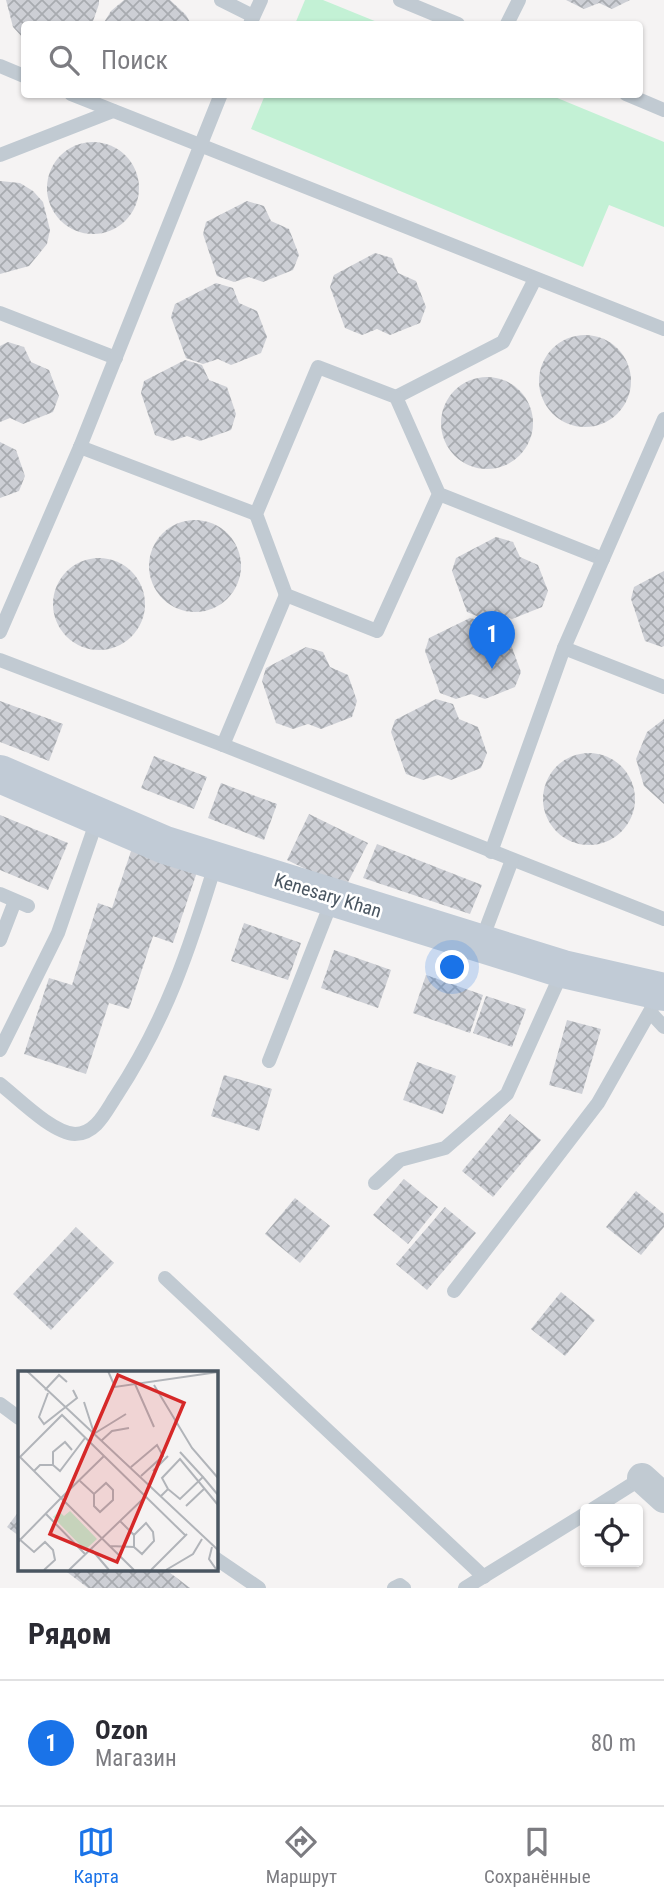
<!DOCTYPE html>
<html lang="ru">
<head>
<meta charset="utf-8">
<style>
	body { margin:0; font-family:"Roboto Condensed",sans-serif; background:#f2f2f3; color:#2b2b33 }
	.controls { position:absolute; right:21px; bottom:21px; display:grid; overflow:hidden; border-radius:7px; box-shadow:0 2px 5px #0004 }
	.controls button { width:63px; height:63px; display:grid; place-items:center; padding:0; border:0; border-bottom:2px solid #e1e1e2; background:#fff; color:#2b2b33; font:35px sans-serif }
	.you { position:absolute; left:453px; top:968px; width:24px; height:24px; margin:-18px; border:5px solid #fff; border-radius:50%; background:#1a73e8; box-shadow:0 0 0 10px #1a73e833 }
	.badge { display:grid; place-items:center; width:46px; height:46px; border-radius:50%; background:#1a73e8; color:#fff; font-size:23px; font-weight:700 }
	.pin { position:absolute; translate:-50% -58px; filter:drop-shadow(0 2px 4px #0008) }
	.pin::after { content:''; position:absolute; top:37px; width:24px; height:21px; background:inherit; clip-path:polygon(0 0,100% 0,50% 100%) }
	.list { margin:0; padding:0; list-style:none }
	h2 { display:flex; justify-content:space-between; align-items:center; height:91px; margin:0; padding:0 28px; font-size:30px }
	h2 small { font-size:23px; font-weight:400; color:#7c7c81 }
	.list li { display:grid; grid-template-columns:46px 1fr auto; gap:21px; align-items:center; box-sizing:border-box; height:126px; padding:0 28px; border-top:2px solid #e1e1e2 }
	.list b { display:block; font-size:26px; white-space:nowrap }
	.list p { margin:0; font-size:23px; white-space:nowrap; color:#7c7c81 }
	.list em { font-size:23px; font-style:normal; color:#7c7c81 }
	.icon { flex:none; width:38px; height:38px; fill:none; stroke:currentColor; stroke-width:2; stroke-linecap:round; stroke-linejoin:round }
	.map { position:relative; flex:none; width:664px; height:1588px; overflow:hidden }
	.search { position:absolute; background:#fff; box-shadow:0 2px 5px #0004; left:21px; right:21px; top:21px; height:77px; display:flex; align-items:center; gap:18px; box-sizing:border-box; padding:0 24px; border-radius:7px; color:#7c7c81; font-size:26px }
	.sheet { height:217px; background:#fff }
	nav { display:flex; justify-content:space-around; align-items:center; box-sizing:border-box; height:98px; border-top:2px solid #e1e1e2; background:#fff; font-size:19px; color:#7c7c81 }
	nav a { display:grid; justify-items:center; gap:4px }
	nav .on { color:#1a73e8 }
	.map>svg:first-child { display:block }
	.garden { fill:#c3f1d5 }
	.building { fill:url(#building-cross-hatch) }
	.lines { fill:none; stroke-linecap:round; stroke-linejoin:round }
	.lane { stroke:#c1cad2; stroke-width:14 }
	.street { stroke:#c1cad2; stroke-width:30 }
	.secondary { stroke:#c1cbd6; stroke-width:38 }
	.labels { text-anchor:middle; stroke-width:5; stroke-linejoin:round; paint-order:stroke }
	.street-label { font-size:19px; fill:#4a5661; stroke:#fff }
	.inset-road { fill:none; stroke:#b1b4b9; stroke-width:2 }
	.view { fill:#d62828; fill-opacity:0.15; stroke:#d62828; stroke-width:3.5 }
	.inset-edge { fill:none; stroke:#4a5661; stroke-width:3.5 }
</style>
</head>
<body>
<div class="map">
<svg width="664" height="1588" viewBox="0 0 664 1588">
	<defs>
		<pattern id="building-cross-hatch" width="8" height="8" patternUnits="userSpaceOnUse" patternTransform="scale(1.75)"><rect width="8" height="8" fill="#cdcfd5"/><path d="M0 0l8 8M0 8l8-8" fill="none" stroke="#a8abb0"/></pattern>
	</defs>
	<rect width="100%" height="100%" fill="#f5f3f3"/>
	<!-- garden -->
	<g class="garden">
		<polygon points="305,0 323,0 382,24 295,24"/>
		<polygon points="265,95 550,95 664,142 664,227 609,205 583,267 251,129"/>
	</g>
	<!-- building -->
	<g class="building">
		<polygon points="6,0 99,0 99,4 92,24 24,24 24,39 13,27"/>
		<polygon points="170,0 186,15 191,24 103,24 111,11 124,0"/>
		<polygon points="566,0 630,0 612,9 599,3 584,9"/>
		<circle cx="93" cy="188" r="46"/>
		<polygon points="0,181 20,183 33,191 43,202 50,230 47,244 29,266 0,274"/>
		<polygon points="247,201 264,206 271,221 289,229 299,255 293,270 263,282 249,277 234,282 217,276 203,234 206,222"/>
		<polygon points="375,253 392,258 398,273 416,281 426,307 420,323 390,335 377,329 362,335 345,328 330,287 334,275"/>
		<polygon points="216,283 233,288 239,303 257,311 267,337 261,353 231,365 218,359 203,364 186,358 171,317 175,304"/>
		<circle cx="585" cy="381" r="46"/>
		<polygon points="8,342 24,347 31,362 49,370 59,396 53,412 23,424 10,418 0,422 0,346"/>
		<polygon points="185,360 202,365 209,380 227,387 236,414 231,430 200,441 187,436 172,441 155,435 141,393 144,381"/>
		<circle cx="487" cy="423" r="46"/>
		<polygon points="0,442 16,450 25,476 19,491 0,498"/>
		<circle cx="195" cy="566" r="46"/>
		<polygon points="496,537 513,542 520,557 538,565 548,591 542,607 512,619 499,614 484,619 467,612 452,571 456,558"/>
		<circle cx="99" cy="604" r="46"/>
		<polygon points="664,571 664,646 662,647 645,641 631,599 634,587"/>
		<polygon points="470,618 487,622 493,637 511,645 521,672 515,687 485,699 471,694 456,699 440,693 425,651 429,638"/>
		<polygon points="306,647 323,652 330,667 348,675 357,701 352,717 321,729 308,724 293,729 276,723 262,681 266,668"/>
		<polygon points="436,699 453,704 459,719 478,727 487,753 481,768 451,780 438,775 423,780 406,774 391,732 395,720"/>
		<polygon points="0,701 63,724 49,761 0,742"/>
		<polygon points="664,719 664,804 644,786 636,759 647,732"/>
		<circle cx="589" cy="799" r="46"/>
		<polygon points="154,756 207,777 194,809 141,788"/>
		<polygon points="221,783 277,804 264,840 208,818"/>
		<polygon points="309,814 368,843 345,888 287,860"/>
		<polygon points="0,815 68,843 48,890 0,870"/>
		<polygon points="377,844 482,885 470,914 363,878"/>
		<polygon points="132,848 198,869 173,943 153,936 129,1009 109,1003 86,1074 24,1054 49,978 72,985 98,903 112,908"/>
		<polygon points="244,923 301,943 288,980 231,961"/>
		<polygon points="334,950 391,970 378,1008 321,988"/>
		<polygon points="426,975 483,995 470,1033 413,1013"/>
		<polygon points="486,996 526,1009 512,1047 473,1033"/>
		<polygon points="567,1020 601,1029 582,1094 549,1085"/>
		<polygon points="417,1062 456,1076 443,1114 403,1100"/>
		<polygon points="224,1075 272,1089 259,1131 211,1116"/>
		<polygon points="510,1114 541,1140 493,1197 462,1171"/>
		<polygon points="404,1179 438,1207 408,1244 373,1215"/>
		<polygon points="636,1191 664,1214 664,1227 641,1255 606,1227"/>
		<polygon points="295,1198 330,1226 300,1263 265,1234"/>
		<polygon points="445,1207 476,1233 427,1290 396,1264"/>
		<polygon points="76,1227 114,1263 51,1330 13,1294"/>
		<polygon points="561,1292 595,1320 565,1356 531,1329"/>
		<polygon points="19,1511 19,1536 7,1527"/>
		<polygon points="63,1569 165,1569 190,1588 88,1588"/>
	</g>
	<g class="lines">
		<!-- lane -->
		<g class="lane">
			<polyline points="221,0 253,16"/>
			<polyline points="400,0 458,24"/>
			<polyline points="250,24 261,0"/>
			<polyline points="507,24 519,0"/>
			<polyline points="0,66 24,76"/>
			<polyline points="71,94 664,329"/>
			<polyline points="626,94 664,110"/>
			<polyline points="0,155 113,111"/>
			<polyline points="0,313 116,358"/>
			<polyline points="396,397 503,342 535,279"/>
			<polyline points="80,447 256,514"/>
			<polyline points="439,494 396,397 318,367 256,514 286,595 377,631 439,494 603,559"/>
			<polyline points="0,632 80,447 221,94"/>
			<polyline points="564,648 664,687"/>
			<polyline points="0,660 223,745 664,919"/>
			<polyline points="223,745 286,595"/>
			<polyline points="491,852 564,648 664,419"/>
			<polyline points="0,894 28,906"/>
			<polyline points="0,940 15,901"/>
			<polyline points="481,942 512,860"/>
			<polyline points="650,1012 664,1027"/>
			<polyline points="0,1050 58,933 98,817"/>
			<polyline points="269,1061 333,898"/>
			<path d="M0,1084C18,1098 52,1133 75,1134C96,1134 106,1111 116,1096C166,1020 190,948 216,862"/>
			<polyline points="375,1183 400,1160 445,1148 507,1094 563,970"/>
			<polyline points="165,1278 484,1577"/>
			<polyline points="454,1291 598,1103 661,992"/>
			<polyline points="0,1404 19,1418"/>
			<polyline points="593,1509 642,1478"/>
			<polyline points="215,1558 259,1588"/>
			<polyline points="394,1588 400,1585 404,1588"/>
			<polyline points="465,1588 585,1514"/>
		</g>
		<!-- street -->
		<polyline class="street" points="642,1478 664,1498"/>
		<!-- secondary -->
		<polyline class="secondary" points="0,774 165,845 563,969 664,992"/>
	</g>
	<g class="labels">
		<!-- street labels -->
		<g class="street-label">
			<text transform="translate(328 895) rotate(17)" y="7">Kenesary Khan</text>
		</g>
	</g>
	<!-- overview -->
	<g transform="translate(18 1371)">
		<rect width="200" height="200" fill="#f5f3f3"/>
		<path d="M41,140L46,145L52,140L79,168L67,179L35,146Z" fill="#c3f1d5"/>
		<path class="inset-road" d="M9,0L200,179M90,0L97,16L200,1M117,13L136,56M136,14L174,77L200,107M27,19L41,4L49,11M30,22L21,46L26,53L59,27L55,19M66,31L76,62M74,64L108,43M83,70L94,60L111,57M54,79L47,71L35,81V94L42,100L67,67M86,85L43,127L116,199M113,96L139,74L145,85L123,105M16,100L22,94H35M135,100L150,85M185,106L200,124M62,110L76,123L88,112L95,119V129L82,141L76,135V123M150,118L144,107L162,88L200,134M143,125L150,118L162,128L185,106L162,81M168,135L187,117M28,143L68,184M102,150L116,164L128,152L135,161L136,170L124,183L116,176V164M0,167L16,181L27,171L35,179L37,189L26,199M0,171L43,127L2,86L44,44L167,164M92,175L116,176M194,176L191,188L198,198M74,179L91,199M51,199L127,126M133,199L169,163M148,199L175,183L184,168"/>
		<path class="view" d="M100,4L166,32L99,191L32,163Z"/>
		<rect width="200" height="200" class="inset-edge"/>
	</g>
</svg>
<div class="controls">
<button><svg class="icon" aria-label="locate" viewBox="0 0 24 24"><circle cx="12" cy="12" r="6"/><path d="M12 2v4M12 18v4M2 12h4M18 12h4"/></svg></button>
</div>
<div class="you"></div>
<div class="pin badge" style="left:492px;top:669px">1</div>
<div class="search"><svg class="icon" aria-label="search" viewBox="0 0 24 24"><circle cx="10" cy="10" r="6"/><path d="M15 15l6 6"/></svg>Поиск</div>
</div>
<section class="sheet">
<h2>Рядом<small></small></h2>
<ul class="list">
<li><span class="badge">1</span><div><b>Ozon</b><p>Магазин</p></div><em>80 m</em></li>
</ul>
</section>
<nav>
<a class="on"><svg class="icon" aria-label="map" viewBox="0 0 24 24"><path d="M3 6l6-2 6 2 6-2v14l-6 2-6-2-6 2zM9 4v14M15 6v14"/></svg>Карта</a>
<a><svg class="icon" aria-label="directions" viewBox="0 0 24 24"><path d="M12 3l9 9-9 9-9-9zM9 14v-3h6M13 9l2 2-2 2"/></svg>Маршрут</a>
<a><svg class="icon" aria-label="saved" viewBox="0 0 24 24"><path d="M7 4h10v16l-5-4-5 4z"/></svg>Сохранённые</a>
</nav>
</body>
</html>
